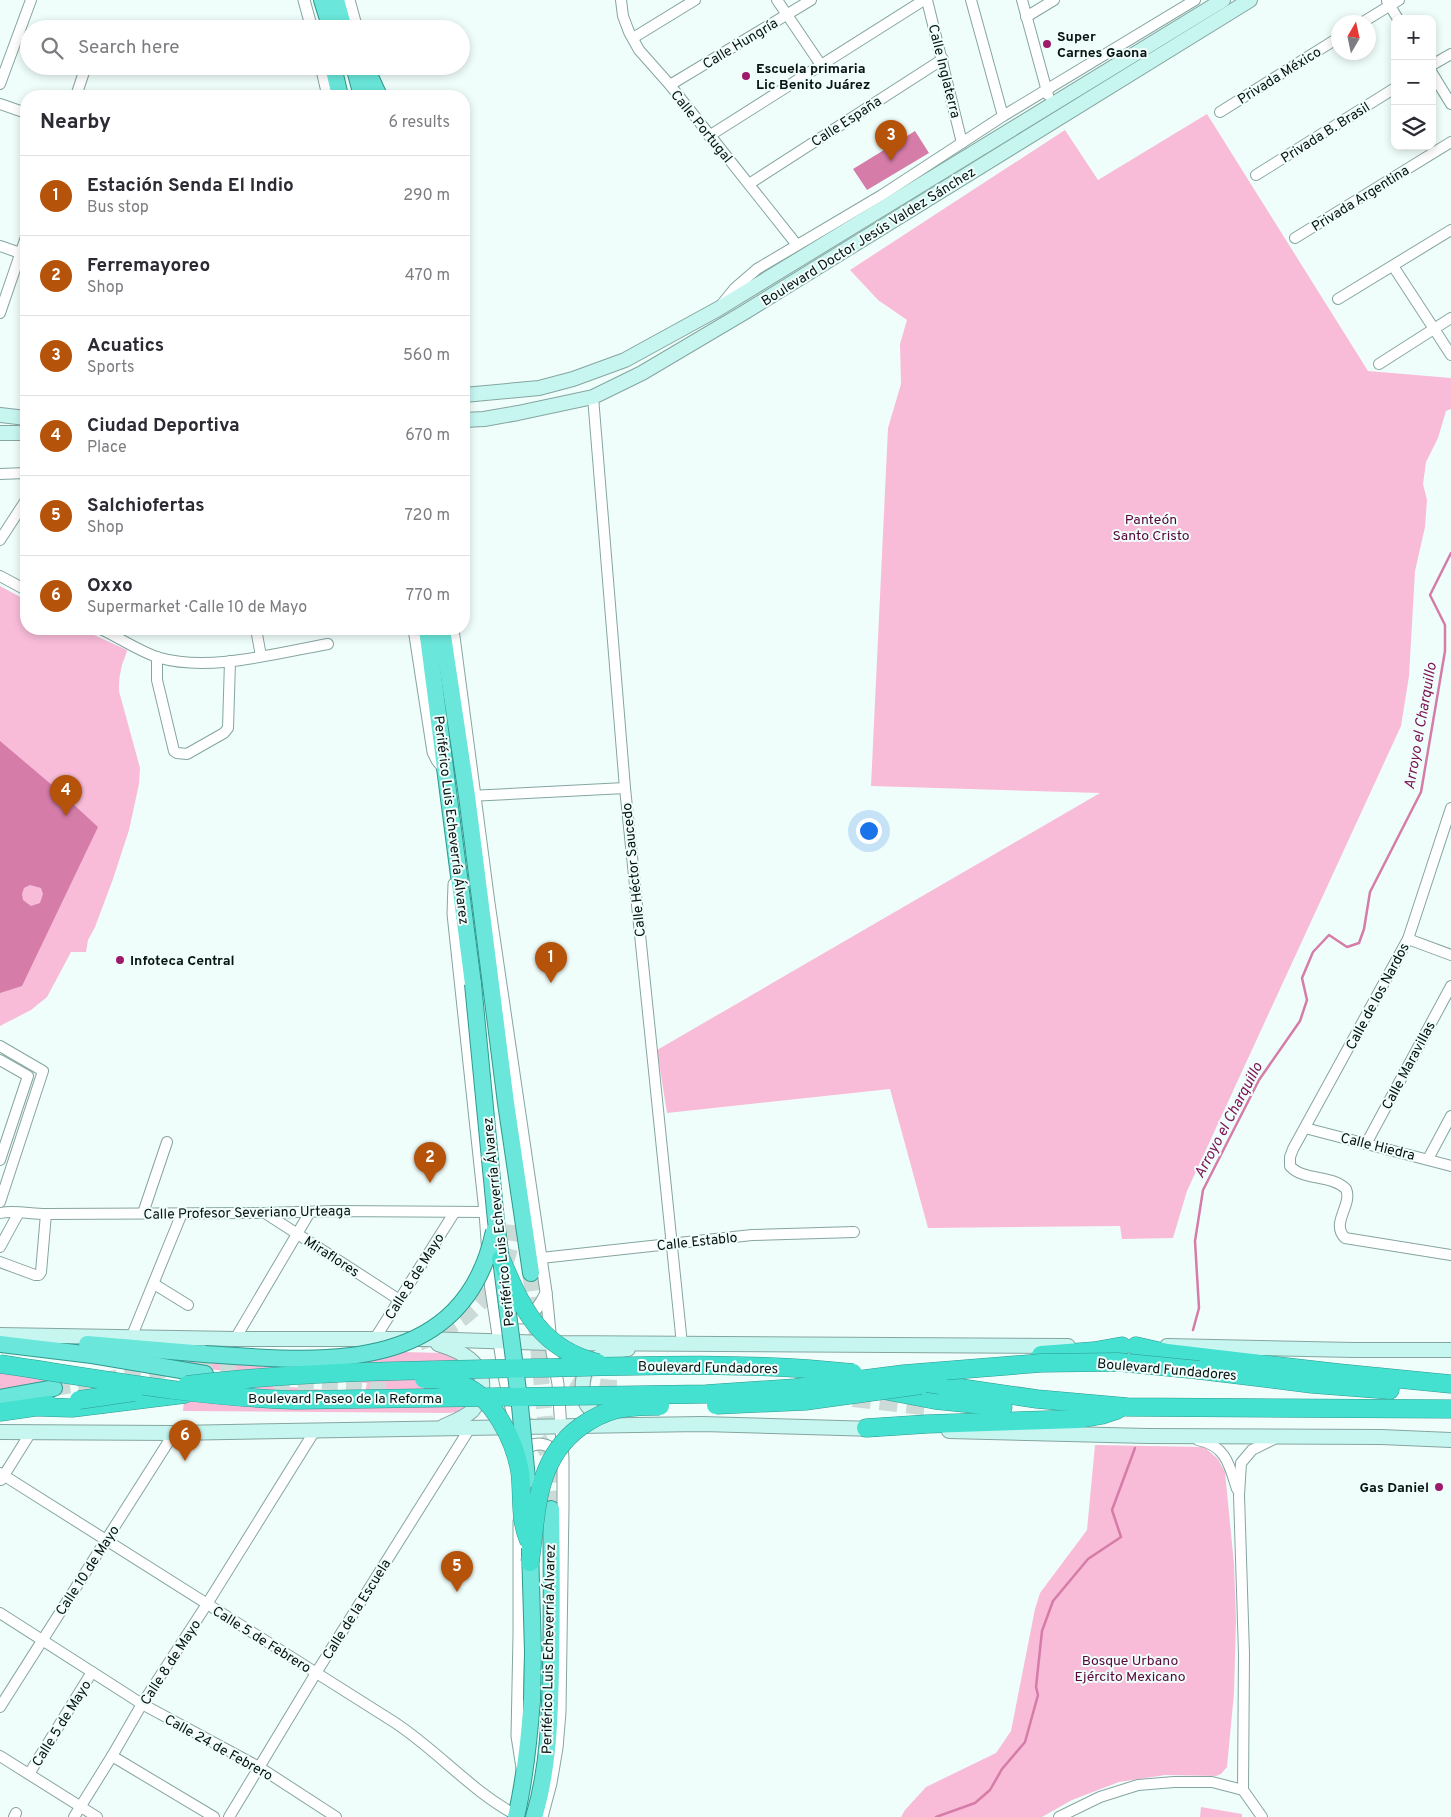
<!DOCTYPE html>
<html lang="en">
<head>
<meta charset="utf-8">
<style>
	body { margin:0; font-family:Overpass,sans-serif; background:#f7f7f7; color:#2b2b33 }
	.controls { position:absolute; right:15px; top:15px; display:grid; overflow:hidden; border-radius:10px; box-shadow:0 2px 8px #0003 }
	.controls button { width:45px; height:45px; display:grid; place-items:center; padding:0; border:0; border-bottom:1px solid #e1e1e2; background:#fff; color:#2b2b33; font:25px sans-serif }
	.compass { position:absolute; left:1331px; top:15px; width:45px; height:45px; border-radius:50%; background:#fff; box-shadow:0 2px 8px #0003; rotate:9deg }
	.you { position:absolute; left:868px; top:830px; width:18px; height:18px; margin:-12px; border:4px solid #fff; border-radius:50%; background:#1a73e8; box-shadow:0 0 0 8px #1a73e833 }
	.badge { display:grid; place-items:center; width:32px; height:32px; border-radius:50%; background:#b45309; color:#fff; font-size:16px; font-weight:700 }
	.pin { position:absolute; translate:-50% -41px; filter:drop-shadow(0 1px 2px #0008) }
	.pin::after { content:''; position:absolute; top:26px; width:18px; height:15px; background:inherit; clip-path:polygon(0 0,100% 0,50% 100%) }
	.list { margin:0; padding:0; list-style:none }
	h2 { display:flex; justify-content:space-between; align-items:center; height:65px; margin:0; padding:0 20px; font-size:21px }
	h2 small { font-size:16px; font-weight:400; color:#7c7c81 }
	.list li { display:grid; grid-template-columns:32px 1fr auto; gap:15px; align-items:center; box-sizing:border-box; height:80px; padding:0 20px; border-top:1px solid #e1e1e2 }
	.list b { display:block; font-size:19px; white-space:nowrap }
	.list p { margin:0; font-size:16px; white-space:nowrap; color:#7c7c81 }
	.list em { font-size:16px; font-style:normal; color:#7c7c81 }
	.icon { flex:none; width:28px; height:28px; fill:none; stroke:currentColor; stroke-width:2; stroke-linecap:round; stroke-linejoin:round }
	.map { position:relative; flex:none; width:1451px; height:1817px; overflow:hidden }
	.search { position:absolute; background:#fff; box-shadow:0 2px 8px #0003; left:20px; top:20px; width:450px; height:55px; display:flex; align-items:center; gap:12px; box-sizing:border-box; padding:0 18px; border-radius:28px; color:#7c7c81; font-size:19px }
	.panel { position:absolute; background:#fff; box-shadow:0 2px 8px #0003; left:20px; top:90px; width:450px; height:545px; border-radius:20px }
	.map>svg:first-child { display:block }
	.green { fill:#f8bcd8 }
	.water { fill:#d57ca9; fill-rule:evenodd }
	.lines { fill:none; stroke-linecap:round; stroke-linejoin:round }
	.stream { stroke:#d57ca9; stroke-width:2.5 }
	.trunk-tunnel { stroke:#cddbd8; stroke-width:16; stroke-dasharray:16 8; stroke-linecap:butt }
	.motorway-tunnel { stroke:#cddbd8; stroke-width:18; stroke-dasharray:18 9; stroke-linecap:butt }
	.minor-casing { stroke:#85a5a0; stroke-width:12 }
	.tertiary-casing { stroke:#85a5a0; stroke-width:13 }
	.secondary-casing { stroke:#85a5a0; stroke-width:16 }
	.trunk-casing { stroke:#2f998e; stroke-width:18 }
	.motorway-casing { stroke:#2f998e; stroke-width:19 }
	.minor { stroke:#fff; stroke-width:10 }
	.tertiary { stroke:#fff; stroke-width:11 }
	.secondary { stroke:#c7f6f1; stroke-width:14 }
	.trunk { stroke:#6ae7da; stroke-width:16 }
	.motorway { stroke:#44e1d1; stroke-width:18 }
	.trunk-bridge-casing { stroke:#2f998e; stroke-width:18; stroke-linecap:butt }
	.motorway-bridge-casing { stroke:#2f998e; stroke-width:19; stroke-linecap:butt }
	.trunk-bridge { stroke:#6ae7da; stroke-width:16 }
	.motorway-bridge { stroke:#44e1d1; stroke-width:18 }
	.poi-dot { fill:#9e1a6b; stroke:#f0fefb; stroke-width:2 }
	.labels { text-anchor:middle; stroke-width:4; stroke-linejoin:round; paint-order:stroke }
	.poi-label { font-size:14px; font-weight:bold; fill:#071312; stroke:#f0fefb; text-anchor:start }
	.street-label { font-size:14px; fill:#071312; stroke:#f0fefb }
	.park-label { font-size:14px; fill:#580539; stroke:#f0fefb }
	.water-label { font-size:15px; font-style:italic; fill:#801657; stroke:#f0fefb }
</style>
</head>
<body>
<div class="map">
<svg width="1451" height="1817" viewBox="0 0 1451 1817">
	<rect width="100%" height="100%" fill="#f0fefb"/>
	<!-- green -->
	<g class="green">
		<polygon points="1207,114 1368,371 1451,378 1451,409 1446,411 1438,438 1426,462 1423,484 1427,500 1425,527 1415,571 1409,676 1401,726 1187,1191 1173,1238 1122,1239 1120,1226 928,1228 890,1089 667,1113 657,1050 1100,793 871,786 888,428 901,384 900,344 907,320 878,300 850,270 1065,130 1098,180"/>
		<path d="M0,586L26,600V629H81L127,650C126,657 122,662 121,670C119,677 119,683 119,691L140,768L139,784L129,830L113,879L95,927L88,940L86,952H71L47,997L31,1010L0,1026Z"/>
		<polygon points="322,1350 445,1353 462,1361 475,1377 476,1388 469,1404 463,1411 449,1413 183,1411 186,1379 365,1393 367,1383 217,1370 173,1365 172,1359"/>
		<polygon points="0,1372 68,1383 0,1396"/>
		<polygon points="1095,1445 1204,1447 1218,1459 1225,1472 1234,1564 1236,1621 1234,1693 1227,1767 1221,1774 1216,1776 1165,1775 1119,1782 1072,1800 1042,1817 901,1817 905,1810 926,1787 996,1753 1011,1731 1035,1609 1040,1593 1087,1530"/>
		<polygon points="1201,1807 1242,1814 1242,1817 1200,1817"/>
	</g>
	<!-- water -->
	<g class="water">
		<polygon points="915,131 929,153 867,190 853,169"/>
		<path d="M0,741L59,791L98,827L22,986L0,993ZM30,885L41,888L43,894L40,903L31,906L23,900L22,894L24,888Z"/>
	</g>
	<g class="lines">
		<!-- stream -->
		<g class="stream">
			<polyline points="1193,1330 1199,1308 1195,1241 1203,1190 1259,1080 1300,1021 1307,1000 1302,978 1313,952 1329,935 1347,947 1359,943 1364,929 1370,892 1421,792 1445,651 1445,625 1430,595 1451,553"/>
			<polyline points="936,1817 975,1803 990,1790 1002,1769 1025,1742 1038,1695 1036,1687 1042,1631 1053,1601 1088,1559 1121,1537 1112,1510 1135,1448"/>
		</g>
		<!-- trunk-tunnel -->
		<g class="trunk-tunnel">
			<polyline points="531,1273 547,1440"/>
			<path d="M419,1343C474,1319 511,1283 514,1220"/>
			<polyline points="274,1382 392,1391"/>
			<polyline points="54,1388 189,1366 245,1364"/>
			<path d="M481,1399C512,1405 533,1426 548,1454"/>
			<polyline points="549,1467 551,1509"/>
		</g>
		<!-- motorway-tunnel -->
		<g class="motorway-tunnel">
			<polyline points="531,1273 539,1324"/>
			<path d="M554,1360C570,1381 592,1389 618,1389"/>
			<polyline points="853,1398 931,1407"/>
		</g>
		<!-- minor casing -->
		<g class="minor-casing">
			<g id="minor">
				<polyline points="621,0 623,16 629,32 639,50 670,85 797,245"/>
				<polyline points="777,0 821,65"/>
				<polyline points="927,0 962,143"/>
				<polyline points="971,0 1003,116"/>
				<polyline points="1022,0 1048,95"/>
				<polyline points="1387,1 1398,19"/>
				<polyline points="1026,17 1054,0"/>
				<polyline points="1363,22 1399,0"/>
				<polyline points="633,38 695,0"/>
				<polyline points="1432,65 1451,54"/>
				<polyline points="1432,73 1451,104"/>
				<polyline points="0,84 31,0"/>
				<polyline points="670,85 811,0"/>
				<polyline points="76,96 86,66"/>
				<polyline points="0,104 26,113"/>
				<polyline points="1220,112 1338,38"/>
				<polyline points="709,136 924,0"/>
				<polyline points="1256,175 1395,88"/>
				<polyline points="749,184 943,59"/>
				<polyline points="1295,238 1451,142"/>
				<polyline points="0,246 26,255"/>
				<polyline points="1393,266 1451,355"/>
				<polyline points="1338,299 1451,230"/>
				<polyline points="722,304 735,288 757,269 882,195 1003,116 1195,0"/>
				<polyline points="0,313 26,237"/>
				<polyline points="1379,364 1451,318"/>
				<polyline points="593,397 625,788 682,1344"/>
				<polyline points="0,474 26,473"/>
				<polyline points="0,540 26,500"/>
				<polyline points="0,576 26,590"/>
				<path d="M101,629C118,637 142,653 160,658C211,672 276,653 328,644"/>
				<polyline points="256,629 261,656"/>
				<polyline points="157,657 157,680 174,751 177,753 187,754 224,733 228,728 230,661"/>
				<polyline points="469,796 625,788"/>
				<path d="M1451,808L1408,939L1293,1149L1290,1157V1166C1303,1181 1331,1174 1346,1189C1353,1205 1330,1223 1345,1238L1451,1255"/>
				<polyline points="1408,939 1451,955"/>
				<polyline points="0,1046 43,1071 0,1202"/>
				<polyline points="0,1060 28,1076 0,1160"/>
				<polyline points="1305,1128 1451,1166"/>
				<polyline points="1366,1144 1451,986"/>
				<polyline points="1428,1159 1451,1116"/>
				<path d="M0,1213C14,1210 31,1214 46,1214L265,1213L333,1211L485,1212"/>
				<polyline points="143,1213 167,1142"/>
				<polyline points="265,1213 398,1299"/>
				<polyline points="0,1247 18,1214"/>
				<polyline points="541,1258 752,1235 854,1232"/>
				<polyline points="0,1262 35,1275 39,1275 41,1272 46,1214"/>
				<polyline points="154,1284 188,1305"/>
				<polyline points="131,1338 182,1213"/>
				<polyline points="235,1339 310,1212"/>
				<polyline points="374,1340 454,1213"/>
				<path d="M1198,1440C1226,1446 1229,1464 1237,1489"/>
				<path d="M0,1473L394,1722C437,1750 471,1791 516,1815"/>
				<polyline points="1,1480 31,1432"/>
				<polyline points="0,1613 142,1704 259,1767 336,1817"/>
				<polyline points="0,1707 174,1433"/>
				<polyline points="0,1756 97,1817"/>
				<polyline points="112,1756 214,1817"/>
				<polyline points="29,1774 92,1672"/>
				<polyline points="1243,1790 1244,1654 1239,1495 1241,1463 1252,1450 1276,1438"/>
				<polyline points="1243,1790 1262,1817"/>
				<polyline points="14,1817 16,1813"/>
				<polyline points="74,1817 112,1756 142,1704 207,1604 314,1432"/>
				<polyline points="229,1817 316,1673 470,1428"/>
				<polyline points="1059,1817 1100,1797 1138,1785 1174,1782 1212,1782 1243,1790"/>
			</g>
		</g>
		<!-- tertiary casing -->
		<g class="tertiary-casing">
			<g id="tertiary">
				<polyline points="304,0 312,29"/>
				<polyline points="349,0 357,29"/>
				<polyline points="321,66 328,96"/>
				<polyline points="414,629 433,752 437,760 444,769"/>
				<polyline points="453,629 489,903 546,1292 552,1352 558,1384 563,1459 563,1506 560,1712 557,1748 551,1783 542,1817"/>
				<polyline points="454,884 453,914 485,1212 490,1283 505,1381 516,1429"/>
				<path d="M504,1311C526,1327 536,1313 546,1293"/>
				<path d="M522,1454C533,1438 550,1443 560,1456"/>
				<polyline points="519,1522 519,1635 517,1736 522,1768"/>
			</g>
		</g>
		<!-- secondary casing -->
		<g class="secondary-casing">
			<g id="secondary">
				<polyline points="464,395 539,388 573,379 625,360 718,309 1223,0"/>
				<polyline points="0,415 26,418"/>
				<polyline points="464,420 484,419 518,413 593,397 642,373 745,312 1250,0"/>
				<polyline points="0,433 26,433"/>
				<polyline points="0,1335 235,1339 424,1339 551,1343 1068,1346"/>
				<path d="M438,1344C461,1351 485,1362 482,1390C481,1398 477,1405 472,1411C464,1418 453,1422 444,1426"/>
				<polyline points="1167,1346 1354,1350 1451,1350"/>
				<path d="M608,1419C600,1416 589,1411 586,1403C580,1391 582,1371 591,1362C600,1353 617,1351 628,1349"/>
				<polyline points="949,1431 1148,1436 1381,1437 1451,1440"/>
				<polyline points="0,1432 174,1433 636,1425 702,1424 875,1429"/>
			</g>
		</g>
		<!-- trunk casing -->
		<g class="trunk-casing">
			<g id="trunk">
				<polyline points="322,0 331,29"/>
				<polyline points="336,0 344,29"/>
				<polyline points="333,66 340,96"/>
				<polyline points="354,66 362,96"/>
				<polyline points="368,72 379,96"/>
				<polyline points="427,629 473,984"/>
				<polyline points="442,629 467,796 506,1103 531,1273"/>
				<polyline points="0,1344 92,1355 205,1374"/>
				<polyline points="87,1344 205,1354"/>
				<polyline points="0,1398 54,1388"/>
				<path d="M516,1817C525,1779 529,1739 532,1700"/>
				<path d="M534,1817C549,1768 550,1716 551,1666C552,1613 552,1561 551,1509"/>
			</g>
		</g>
		<!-- motorway casing -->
		<g class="motorway-casing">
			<g id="motorway">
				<polyline points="1136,1346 1167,1353 1339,1373 1451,1384"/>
				<polyline points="1041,1355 1094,1351 1122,1346"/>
				<polyline points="1199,1370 1312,1384 1390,1390"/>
				<polyline points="940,1385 1037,1399 1127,1407 1451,1409"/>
				<polyline points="888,1391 935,1400 1003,1407"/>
				<polyline points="39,1407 72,1408 185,1394"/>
				<polyline points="0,1412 49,1405"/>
				<polyline points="866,1428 927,1424 1079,1419 1102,1415 1117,1410"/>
			</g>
		</g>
		<!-- minor -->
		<use href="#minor" class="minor"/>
		<!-- tertiary -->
		<use href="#tertiary" class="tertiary"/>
		<!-- secondary -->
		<use href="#secondary" class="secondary"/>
		<!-- trunk -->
		<use href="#trunk" class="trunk"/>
		<!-- motorway -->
		<use href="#motorway" class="motorway"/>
		<!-- trunk-bridge casing -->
		<g class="trunk-bridge-casing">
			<g id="trunk-bridge">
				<polyline points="473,984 496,1221 520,1406 527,1479"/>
				<path d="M205,1354C321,1362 463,1377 494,1231"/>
				<polyline points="530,1548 533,1652 532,1700"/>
			</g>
		</g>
		<!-- motorway-bridge casing -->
		<g class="motorway-bridge-casing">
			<g id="motorway-bridge">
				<path d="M501,1259C522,1308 540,1349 598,1363"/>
				<path d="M0,1364C99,1379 196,1397 295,1400L706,1394L795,1388L904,1374L1041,1363L1118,1362L1199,1370"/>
				<path d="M424,1379C436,1379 451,1380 462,1385C493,1396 515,1441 520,1472C523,1495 519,1519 529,1541"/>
				<polyline points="908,1380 940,1385"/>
				<path d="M187,1385C303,1371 419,1370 535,1368C641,1366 747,1361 853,1373"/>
				<polyline points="79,1400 134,1392"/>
				<polyline points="716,1405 805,1401 921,1385"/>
				<path d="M530,1562C537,1512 535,1460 580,1427C590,1420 602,1413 614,1410C629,1406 645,1406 660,1406"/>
			</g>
		</g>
		<!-- trunk-bridge -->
		<use href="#trunk-bridge" class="trunk-bridge"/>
		<!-- motorway-bridge -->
		<use href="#motorway-bridge" class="motorway-bridge"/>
	</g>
	<!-- markers -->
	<g class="poi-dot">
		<circle cx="1047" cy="44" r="5"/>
		<circle cx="746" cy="76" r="5"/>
		<circle cx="120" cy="960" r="5"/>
		<circle cx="1439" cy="1487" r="5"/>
	</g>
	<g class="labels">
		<!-- poi labels -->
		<g class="poi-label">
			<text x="1057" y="41">Super<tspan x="1057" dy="16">Carnes Gaona</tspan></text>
			<text x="756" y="73">Escuela primaria<tspan x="756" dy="16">Lic Benito Juárez</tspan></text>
			<text x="130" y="965">Infoteca Central</text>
			<text x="1429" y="1492" text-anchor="end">Gas Daniel</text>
		</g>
		<!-- street labels -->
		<g class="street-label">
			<text transform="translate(740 43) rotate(-31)" y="5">Calle Hungría</text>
			<text transform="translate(945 71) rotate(76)" y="5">Calle Inglaterra</text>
			<text transform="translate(1279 75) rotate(-32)" y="5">Privada México</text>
			<text transform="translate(846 121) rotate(-33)" y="5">Calle España</text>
			<text transform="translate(702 126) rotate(51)" y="5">Calle Portugal</text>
			<text transform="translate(1325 132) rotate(-32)" y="5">Privada B. Brasil</text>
			<text transform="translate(1360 198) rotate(-32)" y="5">Privada Argentina</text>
			<text transform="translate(868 236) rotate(-32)" y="5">Boulevard Doctor Jesús Valdez Sánchez</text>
			<text transform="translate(452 820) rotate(83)" y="5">Periférico Luis Echeverría Álvarez</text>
			<text transform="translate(633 870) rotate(-96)" y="5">Calle Héctor Saucedo</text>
			<text transform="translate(1377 996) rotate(-62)" y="5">Calle de los Nardos</text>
			<text transform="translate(1408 1065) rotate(-62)" y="5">Calle Maravillas</text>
			<text transform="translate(1378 1146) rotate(14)" y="5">Calle Hiedra</text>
			<text transform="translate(247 1212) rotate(-1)" y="5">Calle Profesor Severiano Urteaga</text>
			<text transform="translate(498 1222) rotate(-96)" y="5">Periférico Luis Echeverría Álvarez</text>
			<text transform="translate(697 1241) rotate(-6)" y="5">Calle Establo</text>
			<text transform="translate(332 1256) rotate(33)" y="5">Miraflores</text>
			<text transform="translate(414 1276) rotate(-58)" y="5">Calle 8 de Mayo</text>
			<text transform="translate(708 1367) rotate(1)" y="5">Boulevard Fundadores</text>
			<text transform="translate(1167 1369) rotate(5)" y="5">Boulevard Fundadores</text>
			<text x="345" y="1403">Boulevard Paseo de la Reforma</text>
			<text transform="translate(87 1570) rotate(-57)" y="5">Calle 10 de Mayo</text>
			<text transform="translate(356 1609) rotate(-58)" y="5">Calle de la Escuela</text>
			<text transform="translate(262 1639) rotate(32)" y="5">Calle 5 de Febrero</text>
			<text transform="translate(548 1649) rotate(-89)" y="5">Periférico Luis Echeverría Álvarez</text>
			<text transform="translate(170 1662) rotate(-57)" y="5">Calle 8 de Mayo</text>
			<text transform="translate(61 1723) rotate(-58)" y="5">Calle 5 de Mayo</text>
			<text transform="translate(219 1747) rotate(29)" y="5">Calle 24 de Febrero</text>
		</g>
		<!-- park labels -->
		<g class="park-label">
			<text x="1151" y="524">Panteón<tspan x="1151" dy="16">Santo Cristo</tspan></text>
			<text x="1130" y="1665">Bosque Urbano<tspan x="1130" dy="16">Ejército Mexicano</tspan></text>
		</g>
		<!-- water labels -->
		<g class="water-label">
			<text transform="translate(1420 726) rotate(-80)" y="5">Arroyo el Charquillo</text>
			<text transform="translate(1228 1120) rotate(-62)" y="5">Arroyo el Charquillo</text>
		</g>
	</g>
</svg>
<div class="controls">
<button>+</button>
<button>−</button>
<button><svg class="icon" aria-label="layers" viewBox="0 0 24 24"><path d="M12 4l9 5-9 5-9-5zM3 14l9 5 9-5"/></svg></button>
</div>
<svg class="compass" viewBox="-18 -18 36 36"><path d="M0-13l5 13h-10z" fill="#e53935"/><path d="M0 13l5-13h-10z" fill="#7c7c81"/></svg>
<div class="you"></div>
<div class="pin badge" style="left:551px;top:983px">1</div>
<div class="pin badge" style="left:430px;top:1183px">2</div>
<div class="pin badge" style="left:891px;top:161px">3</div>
<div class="pin badge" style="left:66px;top:816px">4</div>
<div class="pin badge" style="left:457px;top:1592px">5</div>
<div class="pin badge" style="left:185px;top:1461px">6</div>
<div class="search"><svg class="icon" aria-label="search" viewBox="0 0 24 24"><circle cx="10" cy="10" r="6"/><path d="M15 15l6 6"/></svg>Search here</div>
<section class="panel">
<h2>Nearby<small>6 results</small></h2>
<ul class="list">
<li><span class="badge">1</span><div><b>Estación Senda El Indio</b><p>Bus stop</p></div><em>290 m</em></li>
<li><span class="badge">2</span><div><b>Ferremayoreo</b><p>Shop</p></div><em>470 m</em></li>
<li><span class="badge">3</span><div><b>Acuatics</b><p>Sports</p></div><em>560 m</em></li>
<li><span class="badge">4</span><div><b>Ciudad Deportiva</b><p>Place</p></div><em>670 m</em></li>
<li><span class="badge">5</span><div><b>Salchiofertas</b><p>Shop</p></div><em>720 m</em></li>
<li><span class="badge">6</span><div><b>Oxxo</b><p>Supermarket · Calle 10 de Mayo</p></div><em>770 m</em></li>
</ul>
</section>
</div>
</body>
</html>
